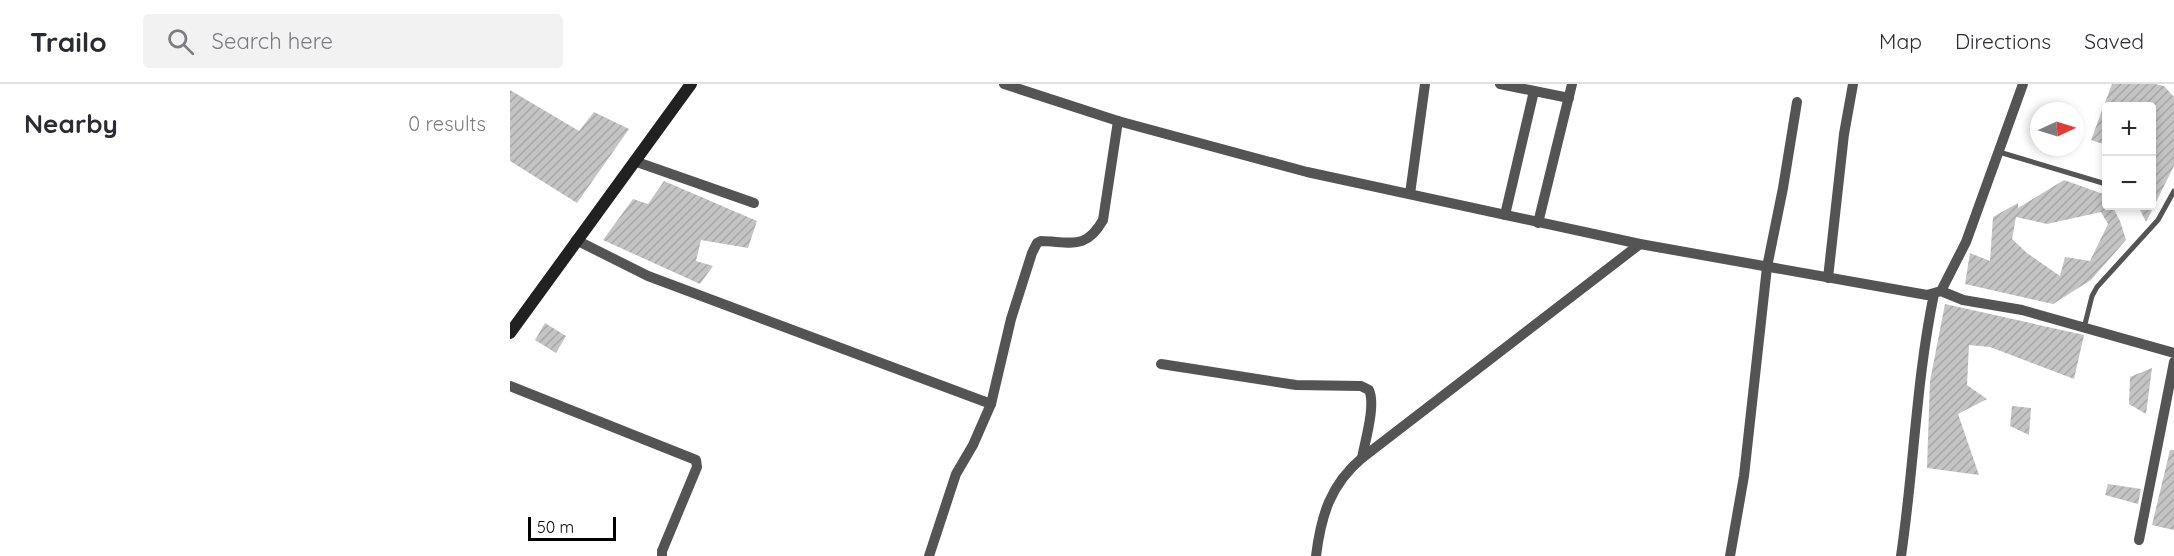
<!DOCTYPE html>
<html lang="en">
<head>
<meta charset="utf-8">
<style>
	body { margin:0; font-family:Quicksand,sans-serif; background:#f2f2f3; color:#2b2b33 }
	.controls { position:absolute; right:18px; top:18px; display:grid; overflow:hidden; border-radius:6px; box-shadow:0 3px 9px #0003 }
	.controls button { width:54px; height:54px; display:grid; place-items:center; padding:0; border:0; border-bottom:2px solid #e1e1e2; background:#fff; color:#2b2b33; font:30px sans-serif }
	.compass { position:absolute; left:1520px; top:18px; width:54px; height:54px; border-radius:50%; background:#fff; box-shadow:0 3px 9px #0003; rotate:86deg }
	.scale { position:absolute; left:18px; bottom:15px; width:88px; box-sizing:border-box; padding-left:6px; border:3px solid #000; border-top:0; font-size:16px; line-height:21px; white-space:nowrap; color:#000; -webkit-text-stroke:4px #fff; paint-order:stroke }
	.list { margin:0; padding:0; list-style:none }
	h2 { display:flex; justify-content:space-between; align-items:center; height:78px; margin:0; padding:0 24px; font-size:26px }
	h2 small { font-size:20px; font-weight:400; color:#7c7c81 }
	.icon { flex:none; width:33px; height:33px; fill:none; stroke:currentColor; stroke-width:2; stroke-linecap:round; stroke-linejoin:round }
	.map { position:relative; flex:none; width:1664px; height:472px; overflow:hidden }
	header { display:flex; align-items:center; gap:36px; box-sizing:border-box; height:84px; padding:0 30px; background:#fff; border-bottom:2px solid #e1e1e2 }
	header strong { font-size:28px }
	nav { display:flex; gap:33px; margin-inline-start:auto; font-size:21px }
	.search { width:420px; height:54px; background:#f2f2f3; display:flex; align-items:center; gap:15px; box-sizing:border-box; padding:0 21px; border-radius:6px; color:#7c7c81; font-size:22px }
	main { display:flex }
	aside { flex:1; background:#fff }
	.map>svg:first-child { display:block }
	.building { fill:url(#building-hatch); fill-rule:evenodd }
	.lines { fill:none; stroke-linecap:round; stroke-linejoin:round }
	.service { stroke:#545454; stroke-width:5 }
	.minor { stroke:#545454; stroke-width:10 }
	.secondary { stroke:#212121; stroke-width:12 }
</style>
</head>
<body>
<header>
<strong>Trailo</strong>
<div class="search"><svg class="icon" aria-label="search" viewBox="0 0 24 24"><circle cx="10" cy="10" r="6"/><path d="M15 15l6 6"/></svg>Search here</div>
<nav><a>Map</a><a>Directions</a><a>Saved</a></nav>
</header>
<main>
<aside>
<h2>Nearby<small>0 results</small></h2>
<ul class="list">
</ul>
</aside>
<div class="map">
<svg width="1664" height="472" viewBox="0 0 1664 472">
	<defs>
		<pattern id="building-hatch" width="6" height="6" patternUnits="userSpaceOnUse" patternTransform="scale(1.5)"><rect width="6" height="6" fill="#c4c4c4"/><path d="M-1 1l2-2M0 6l6-6M5 7l2-2" fill="none" stroke="#a7a7a7"/></pattern>
	</defs>
	<rect width="100%" height="100%" fill="#fff"/>
	<!-- building -->
	<g class="building">
		<polygon points="1602,0 1645,0 1654,2 1664,13 1664,82 1636,138 1628,122 1641,122 1641,22 1596,22 1596,61 1581,56"/>
		<polygon points="0,6 69,47 84,28 119,45 67,119 0,77"/>
		<path d="M1554,96L1596,111V122H1602L1610,137L1616,156L1581,196L1543,220L1455,200L1460,169L1480,177L1483,133L1508,119V124ZM1591,128L1598,140L1580,177L1555,173L1550,192L1517,169L1502,155L1506,133L1537,140Z"/>
		<polygon points="154,97 247,137 238,164 191,156 186,177 203,182 190,200 93,156 123,115 138,120"/>
		<polygon points="1435,220 1574,251 1564,295 1480,263 1459,261 1457,301 1477,315 1448,330 1469,391 1417,384 1420,297"/>
		<polygon points="35,239 56,252 46,269 25,256"/>
		<polygon points="1642,284 1636,330 1619,320 1620,293"/>
		<polygon points="1502,322 1521,324 1519,351 1500,342"/>
		<polygon points="1660,366 1664,366 1664,446 1642,441"/>
		<polygon points="1598,400 1631,405 1628,420 1595,411"/>
	</g>
	<g class="lines">
		<!-- service -->
		<g class="service">
			<polyline points="1489,68 1596,100"/>
			<polyline points="1574,244 1582,212 1587,203 1648,136 1664,107"/>
		</g>
		<!-- minor -->
		<g class="minor">
			<polyline points="494,0 608,37 797,88 1130,160 1417,211 1431,207 1456,158 1513,0"/>
			<polyline points="990,0 1059,14"/>
			<polyline points="124,77 244,119"/>
			<polyline points="900,110 915,0"/>
			<polyline points="995,131 1024,7"/>
			<polyline points="1028,139 1062,0"/>
			<polyline points="66,156 138,192 481,320"/>
			<polyline points="1318,194 1334,50 1343,0"/>
			<polyline points="1431,207 1453,216 1512,226 1664,269"/>
			<path d="M651,280L786,301L851,302L859,306C866,321 855,357 852,374"/>
			<polyline points="0,302 186,376 187,383 152,467 152,472"/>
			<polyline points="1629,456 1664,278"/>
			<path d="M419,472L446,390L463,361L481,320L501,235L522,169L527,159L531,157C562,158 576,166 593,136L608,37"/>
			<path d="M806,472C811,432 820,401 852,374L1130,160"/>
			<polyline points="1220,472 1234,392 1257,183 1273,104 1287,18"/>
			<path d="M1391,472C1404,385 1406,296 1424,210"/>
		</g>
		<!-- secondary -->
		<polyline class="secondary" points="0,249 181,0"/>
	</g>
</svg>
<div class="controls">
<button>+</button>
<button>−</button>
</div>
<svg class="compass" viewBox="-18 -18 36 36"><path d="M0-13l5 13h-10z" fill="#e53935"/><path d="M0 13l5-13h-10z" fill="#7c7c81"/></svg>
<div class="scale">50 m</div>
</div>
</main>
</body>
</html>
